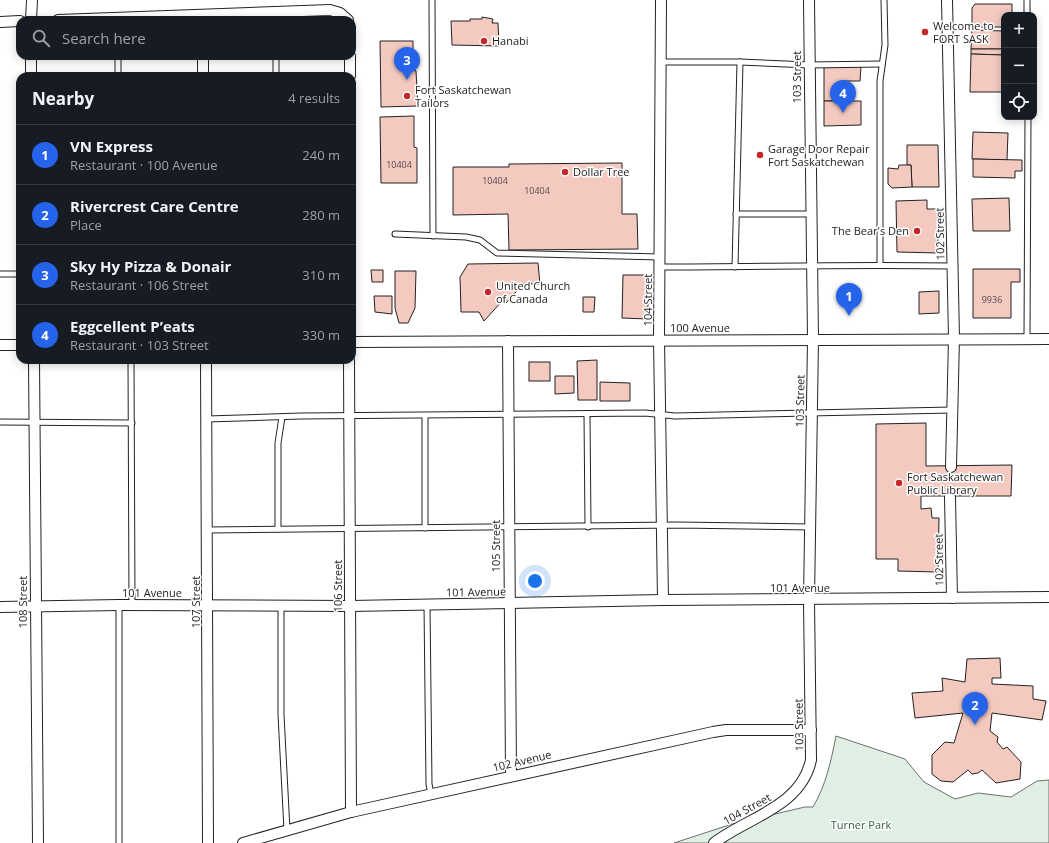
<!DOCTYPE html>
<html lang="en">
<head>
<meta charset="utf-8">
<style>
	body { margin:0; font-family:"Open Sans",sans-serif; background:#242831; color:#f1f3f6 }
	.controls { position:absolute; right:12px; top:12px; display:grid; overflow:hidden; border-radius:8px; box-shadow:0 2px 10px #0003 }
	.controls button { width:36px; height:36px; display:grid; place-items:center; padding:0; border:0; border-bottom:1px solid #363941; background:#171b24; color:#f1f3f6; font:20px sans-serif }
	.you { position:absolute; left:535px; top:581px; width:14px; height:14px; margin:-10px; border:3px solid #fff; border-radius:50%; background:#1a73e8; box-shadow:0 0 0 6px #1a73e833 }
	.badge { display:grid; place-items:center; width:26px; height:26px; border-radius:50%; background:#2563eb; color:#fff; font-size:13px; font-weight:700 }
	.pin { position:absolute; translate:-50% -33px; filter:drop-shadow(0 1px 2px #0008) }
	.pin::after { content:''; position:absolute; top:21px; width:14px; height:12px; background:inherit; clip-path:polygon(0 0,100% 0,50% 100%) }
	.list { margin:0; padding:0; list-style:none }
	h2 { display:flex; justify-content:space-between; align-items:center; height:52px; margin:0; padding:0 16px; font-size:17px }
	h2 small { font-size:13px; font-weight:400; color:#9ea1a6 }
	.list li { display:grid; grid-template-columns:26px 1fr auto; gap:12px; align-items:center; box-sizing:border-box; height:60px; padding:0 16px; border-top:1px solid #363941 }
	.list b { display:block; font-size:15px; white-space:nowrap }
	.list p { margin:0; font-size:13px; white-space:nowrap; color:#9ea1a6 }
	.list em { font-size:13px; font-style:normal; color:#9ea1a6 }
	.icon { flex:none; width:22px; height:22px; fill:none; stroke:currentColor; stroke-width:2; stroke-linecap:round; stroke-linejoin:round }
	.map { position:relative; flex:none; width:1049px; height:843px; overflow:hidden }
	.search { position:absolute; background:#171b24; box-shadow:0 2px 10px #0003; left:16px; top:16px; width:340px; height:44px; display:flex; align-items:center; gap:10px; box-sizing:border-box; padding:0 14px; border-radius:12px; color:#9ea1a6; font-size:15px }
	.panel { position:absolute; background:#171b24; box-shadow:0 2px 10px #0003; left:16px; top:72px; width:340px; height:292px; border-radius:12px }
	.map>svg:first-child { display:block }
	.green { fill:#e0efe3; stroke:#6f6f6f }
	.building { fill:#f3c9c0; stroke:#222 }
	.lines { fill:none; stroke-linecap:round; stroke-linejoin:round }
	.minor-tunnel { stroke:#d3d3d3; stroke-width:10; stroke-dasharray:10 5; stroke-linecap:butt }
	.service-casing { stroke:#222; stroke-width:7 }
	.minor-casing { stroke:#222; stroke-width:12 }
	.service { stroke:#fff; stroke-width:5 }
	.minor { stroke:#fff; stroke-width:10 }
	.poi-dot { fill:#c62828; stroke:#fff; stroke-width:1.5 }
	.labels { text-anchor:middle; stroke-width:3; stroke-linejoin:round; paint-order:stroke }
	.number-label { font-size:9px; fill:#564c4a }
	.poi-label { font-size:11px; fill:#222; stroke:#fff; text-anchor:start }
	.street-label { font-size:11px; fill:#222; stroke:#fff }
	.park-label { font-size:11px; fill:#2f5e38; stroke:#fff }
</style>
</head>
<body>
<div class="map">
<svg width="1049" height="843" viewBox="0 0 1049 843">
	<rect width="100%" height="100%" fill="#fff"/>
	<!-- green -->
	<path class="green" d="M836,736L905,759L924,782L955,799L978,793L1011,797L1037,781L1049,780V843H674L732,824L805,807H813C826,785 831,761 836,736Z"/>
	<!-- building -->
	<g class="building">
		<polygon points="975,4 1012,4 1012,15 1004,15 1004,27 972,27 972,8"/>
		<polygon points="482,17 493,19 492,23 498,23 499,46 452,45 451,21 470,21 470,19 482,19"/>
		<polygon points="972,30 1004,31 1003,49 971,49"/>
		<polygon points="380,41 413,41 413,70 416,71 418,106 381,107"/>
		<polygon points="971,49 1003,49 1003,55 971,54"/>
		<polygon points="971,54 1004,55 1004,92 970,92"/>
		<polygon points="824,66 861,66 860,81 842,81 843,101 824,101"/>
		<polygon points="824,101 861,101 861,125 824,126"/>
		<polygon points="414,116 414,147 417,148 417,183 381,183 380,117"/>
		<polygon points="973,132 1008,133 1007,160 972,159"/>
		<polygon points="907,145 938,145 939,187 912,187 911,165 907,165"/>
		<polygon points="973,159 1022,160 1022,171 1015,171 1015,178 973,177"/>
		<polygon points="622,163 622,214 637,214 638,249 509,250 508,214 453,215 453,167 509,167 509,164"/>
		<polygon points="899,165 911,165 912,187 892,188 888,184 888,168 898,169"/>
		<polygon points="1009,198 1010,231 973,231 972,199"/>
		<polygon points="927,200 927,209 938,209 938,253 897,252 896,201"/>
		<polygon points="538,263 540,284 523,284 506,303 503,300 484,321 479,312 461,312 460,277 468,264"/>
		<polygon points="973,269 1020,269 1020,282 1011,282 1011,318 973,318"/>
		<polygon points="371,270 383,270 383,282 372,282"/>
		<polygon points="395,271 416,271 415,308 408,323 399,323 395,308"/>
		<polygon points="623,275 648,275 648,319 622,318"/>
		<polygon points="939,291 939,313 919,314 919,292"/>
		<polygon points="374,296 392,296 392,314 375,312"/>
		<polygon points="583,297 595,297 594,312 583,312"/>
		<polygon points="597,360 597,400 578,400 577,361"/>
		<rect x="529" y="362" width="21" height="19"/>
		<polygon points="555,376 574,376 574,393 555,394"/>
		<polygon points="600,382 630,383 630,401 600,401"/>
		<polygon points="926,423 926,466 1012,465 1011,496 921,496 921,509 931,508 932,518 939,518 938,572 898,571 898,559 876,559 876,424"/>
		<polygon points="1000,658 1001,678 992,678 992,684 1033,686 1033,699 1046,701 1042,720 992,713 990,731 998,737 997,742 1003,749 1007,747 1021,762 1020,779 996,783 982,770 978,773 972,774 968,770 953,782 941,781 932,774 932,755 945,742 954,743 963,713 915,718 912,693 943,691 942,678 965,682 967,659"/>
	</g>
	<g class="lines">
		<!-- minor-tunnel -->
		<polyline class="minor-tunnel" points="950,497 951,467"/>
		<!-- service casing -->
		<g class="service-casing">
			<g id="service">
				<polyline points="432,0 433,236"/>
				<polyline points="1027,0 1027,15"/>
				<polyline points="118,56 118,76"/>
				<polyline points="276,56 276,76"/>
				<polyline points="661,62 740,62 735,267"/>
				<polyline points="740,62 809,65 882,64"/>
				<polyline points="736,214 811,214"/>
				<polyline points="395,234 466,237 480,240 497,253 660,257"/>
				<polyline points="880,265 880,81 885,45 884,0"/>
				<path d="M660,267C757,267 855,264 953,266"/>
				<polyline points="0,274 20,274"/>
				<polyline points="1027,339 1028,117"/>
				<polyline points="131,360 132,605"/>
				<polyline points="587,414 588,527"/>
				<polyline points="207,419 301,416 645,413 675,416 952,410"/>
				<polyline points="0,422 132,423"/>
				<polyline points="425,528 425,416"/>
				<polyline points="278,529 278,443 282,417"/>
				<polyline points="207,530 678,525 810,527"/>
				<polyline points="119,605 119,843"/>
				<polyline points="281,605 281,715 287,830"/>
				<polyline points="427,605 429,784 431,794"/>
			</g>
		</g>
		<!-- minor casing -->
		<g class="minor-casing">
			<g id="minor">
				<polyline points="661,0 659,340 663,600"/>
				<polyline points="947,0 954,338 951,467"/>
				<polyline points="31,20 32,0"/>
				<polyline points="58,20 330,10 340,13 348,20"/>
				<polyline points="0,22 20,21"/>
				<polyline points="31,56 31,76"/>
				<polyline points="203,56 203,76"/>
				<polyline points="350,56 350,76"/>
				<polyline points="508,341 511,775"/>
				<polyline points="352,342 1049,339"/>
				<polyline points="0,345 20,345"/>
				<polyline points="34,360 38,843"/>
				<polyline points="206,360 208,843"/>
				<polyline points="349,360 351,812"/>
				<polyline points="950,497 952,598"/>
				<polyline points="0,607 119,605 351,606 663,600 1049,597"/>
				<polyline points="243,843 351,812 713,732 726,730 811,730"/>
				<path d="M714,843C748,817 801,807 811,760L809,600L813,340L809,0"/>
			</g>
		</g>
		<!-- service -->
		<use href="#service" class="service"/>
		<!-- minor -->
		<use href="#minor" class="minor"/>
	</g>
	<!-- markers -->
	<g class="poi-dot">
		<circle cx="925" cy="32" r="4"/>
		<circle cx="484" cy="41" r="4"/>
		<circle cx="407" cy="96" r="4"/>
		<circle cx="760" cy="155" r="4"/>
		<circle cx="565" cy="172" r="4"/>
		<circle cx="917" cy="231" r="4"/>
		<circle cx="488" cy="292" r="4"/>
		<circle cx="899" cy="483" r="4"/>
	</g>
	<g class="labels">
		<!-- number labels -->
		<g class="number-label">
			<text x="399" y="168">10404</text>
			<text x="495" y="184">10404</text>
			<text x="537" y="194">10404</text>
			<text x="992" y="303">9936</text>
		</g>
		<!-- poi labels -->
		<g class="poi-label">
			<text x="933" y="30">Welcome to<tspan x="933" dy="13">FORT SASK</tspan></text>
			<text x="492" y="45">Hanabi</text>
			<text x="415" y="94">Fort Saskatchewan<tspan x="415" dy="13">Tailors</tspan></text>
			<text x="768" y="153">Garage Door Repair<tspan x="768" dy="13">Fort Saskatchewan</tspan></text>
			<text x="573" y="176">Dollar Tree</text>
			<text x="909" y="235" text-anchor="end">The Bear's Den</text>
			<text x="496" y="290">United Church<tspan x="496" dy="13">of Canada</tspan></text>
			<text x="907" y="481">Fort Saskatchewan<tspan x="907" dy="13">Public Library</tspan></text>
		</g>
		<!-- street labels -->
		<g class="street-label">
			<text transform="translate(797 77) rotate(-90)" y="4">103 Street</text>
			<text transform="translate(940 234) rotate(-91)" y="4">102 Street</text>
			<text transform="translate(648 300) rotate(-90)" y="4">104 Street</text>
			<text x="700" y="332">100 Avenue</text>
			<text transform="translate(800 401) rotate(-89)" y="4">103 Street</text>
			<text transform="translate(496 546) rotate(-90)" y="4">105 Street</text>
			<text transform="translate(939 560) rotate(-91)" y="4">102 Street</text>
			<text transform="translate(338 586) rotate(-90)" y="4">106 Street</text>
			<text x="800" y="592">101 Avenue</text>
			<text transform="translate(476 592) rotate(-1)" y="4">101 Avenue</text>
			<text x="152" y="597">101 Avenue</text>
			<text transform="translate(23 602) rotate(-90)" y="4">108 Street</text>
			<text transform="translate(196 602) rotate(-90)" y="4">107 Street</text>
			<text transform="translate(799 725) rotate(-91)" y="4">103 Street</text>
			<text transform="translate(522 761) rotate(-13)" y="4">102 Avenue</text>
			<text transform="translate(747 809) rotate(-29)" y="4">104 Street</text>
		</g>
		<!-- park labels -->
		<g class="park-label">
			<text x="861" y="829">Turner Park</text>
		</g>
	</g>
</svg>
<div class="controls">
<button>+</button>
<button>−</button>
<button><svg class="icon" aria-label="locate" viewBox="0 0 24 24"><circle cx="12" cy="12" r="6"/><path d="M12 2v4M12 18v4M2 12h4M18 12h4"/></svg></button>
</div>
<div class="you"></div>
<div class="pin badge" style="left:849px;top:316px">1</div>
<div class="pin badge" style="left:975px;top:725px">2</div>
<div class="pin badge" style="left:407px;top:80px">3</div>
<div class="pin badge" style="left:843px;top:113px">4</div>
<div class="search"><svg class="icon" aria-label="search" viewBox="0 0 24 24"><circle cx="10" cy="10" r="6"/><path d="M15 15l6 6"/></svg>Search here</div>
<section class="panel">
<h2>Nearby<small>4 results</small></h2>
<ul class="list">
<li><span class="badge">1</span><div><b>VN Express</b><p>Restaurant · 100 Avenue</p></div><em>240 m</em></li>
<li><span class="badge">2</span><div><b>Rivercrest Care Centre</b><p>Place</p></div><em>280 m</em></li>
<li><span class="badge">3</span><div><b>Sky Hy Pizza &amp; Donair</b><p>Restaurant · 106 Street</p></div><em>310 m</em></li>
<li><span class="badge">4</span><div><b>Eggcellent P’eats</b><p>Restaurant · 103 Street</p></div><em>330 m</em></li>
</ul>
</section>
</div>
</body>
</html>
